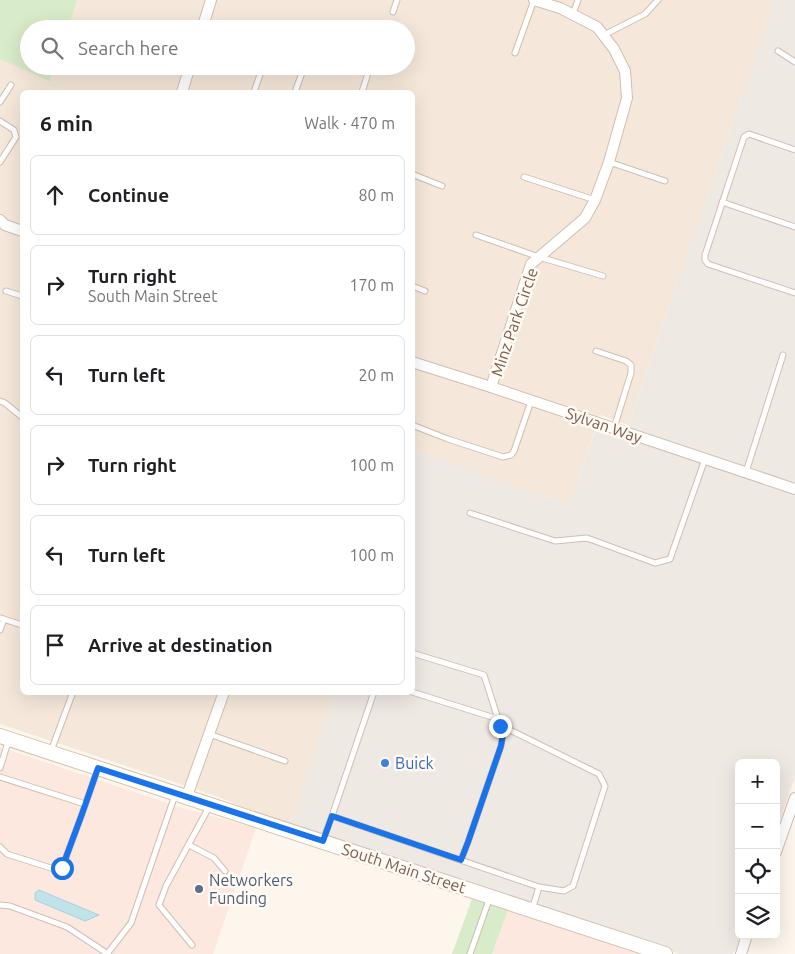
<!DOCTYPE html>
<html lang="en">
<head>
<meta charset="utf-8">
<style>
	body { margin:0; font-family:Ubuntu,sans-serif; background:#f6f6f6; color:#202124 }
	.controls { position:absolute; right:15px; bottom:15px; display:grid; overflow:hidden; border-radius:8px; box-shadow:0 5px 20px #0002 }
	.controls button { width:45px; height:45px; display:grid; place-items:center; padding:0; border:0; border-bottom:1px solid #e0e0e0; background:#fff; color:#202124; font:25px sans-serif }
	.stop { position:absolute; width:15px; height:15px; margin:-11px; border:4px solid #1a73e8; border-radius:50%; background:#fff }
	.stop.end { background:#1a73e8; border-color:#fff; box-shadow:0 1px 5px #0008 }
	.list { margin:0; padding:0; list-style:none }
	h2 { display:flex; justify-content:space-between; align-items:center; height:65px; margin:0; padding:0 20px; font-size:21px }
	h2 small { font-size:16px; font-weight:400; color:#757577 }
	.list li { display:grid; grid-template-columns:32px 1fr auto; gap:15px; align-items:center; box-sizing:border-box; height:80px; margin:0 10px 10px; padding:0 10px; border:1px solid #e0e0e0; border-radius:8px }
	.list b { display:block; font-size:19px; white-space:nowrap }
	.list p { margin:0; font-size:16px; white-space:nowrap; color:#757577 }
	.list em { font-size:16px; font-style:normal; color:#757577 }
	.icon { flex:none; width:28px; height:28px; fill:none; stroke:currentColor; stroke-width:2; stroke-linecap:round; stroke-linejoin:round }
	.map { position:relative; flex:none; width:795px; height:954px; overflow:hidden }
	.search { position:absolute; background:#fff; box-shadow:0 5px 20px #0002; left:20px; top:20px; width:395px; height:55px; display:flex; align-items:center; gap:12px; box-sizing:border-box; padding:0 18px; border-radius:28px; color:#757577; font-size:19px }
	.panel { position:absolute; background:#fff; box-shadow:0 5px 20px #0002; left:20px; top:90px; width:395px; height:605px; border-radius:8px }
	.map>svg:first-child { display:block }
	.residential { fill:#f5e8da }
	.commercial { fill:#fde8e0 }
	.industrial { fill:#efe9e4 }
	.green { fill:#d8ecc9 }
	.water { fill:#bfe3e8; stroke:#a5d3da }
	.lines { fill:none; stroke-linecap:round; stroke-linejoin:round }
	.lane-casing { stroke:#d1beb0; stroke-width:7 }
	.street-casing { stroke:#d1beb0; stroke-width:12 }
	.secondary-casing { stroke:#d6c0b0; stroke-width:16 }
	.lane { stroke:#fff; stroke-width:5 }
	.street { stroke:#fff; stroke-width:10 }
	.secondary { stroke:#fff; stroke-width:14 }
	.route { stroke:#1a73e8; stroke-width:6 }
	.shop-dot { fill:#3f7fe0; stroke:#fffaf3; stroke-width:2 }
	.service-dot { fill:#5c6f8a; stroke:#fffaf3; stroke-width:2 }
	.labels { text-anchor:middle; stroke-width:5; stroke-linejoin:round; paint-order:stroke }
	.street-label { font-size:16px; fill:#7a5c4d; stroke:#fffaf3 }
	.shop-label { font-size:16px; fill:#366cbe; stroke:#fffaf3; text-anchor:start }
	.service-label { font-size:16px; fill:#4e5e75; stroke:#fffaf3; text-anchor:start }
</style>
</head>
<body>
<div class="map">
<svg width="795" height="954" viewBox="0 0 795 954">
	<rect width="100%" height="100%" fill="#fdf6ec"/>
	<!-- residential -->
	<polygon class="residential" points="77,0 775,0 628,425 600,415 569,505 416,450 413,460 412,92 22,92 22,692 334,693 289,826 254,814 231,802 213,795 0,724 0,59 50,82 55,66 406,66 406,29 68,29"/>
	<!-- commercial -->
	<g class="commercial">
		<polygon points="0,747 179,807 256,828 213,954 0,954"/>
		<polygon points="508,910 639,954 492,954"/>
	</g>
	<!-- industrial -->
	<polygon class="industrial" points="775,0 795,0 795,777 776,831 776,763 739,763 739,935 741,935 736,949 732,954 680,954 456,880 289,826 334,693 412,692 412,460 416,450 569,505 595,431 623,440"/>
	<!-- green -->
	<g class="green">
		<polygon points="0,0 77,0 68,29 29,29 29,66 55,66 50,82 0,59"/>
		<polygon points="472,899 508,910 492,954 452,954"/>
	</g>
	<!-- water -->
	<polygon class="water" points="39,890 99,915 85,921 35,900 35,893"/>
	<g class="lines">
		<!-- lane casing -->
		<g class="lane-casing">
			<g id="lane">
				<polyline points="393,12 397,0"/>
				<polyline points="573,14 578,0"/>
				<polyline points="604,35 645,14 658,0"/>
				<polyline points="778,51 795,62"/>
				<polyline points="515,53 534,0"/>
				<polyline points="254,92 263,66"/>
				<polyline points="295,92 303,70"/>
				<polyline points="362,92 369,70"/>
				<polyline points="0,102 11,85"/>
				<polyline points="0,121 14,130 16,137 0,162"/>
				<polyline points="795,150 749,134 744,137 705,255 705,260 708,264 795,293"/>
				<polyline points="609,162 665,181"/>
				<polyline points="412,174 442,186"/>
				<polyline points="524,177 595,200"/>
				<polyline points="722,202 795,227"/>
				<polyline points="476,235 539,257 603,276"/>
				<polyline points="412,286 425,291"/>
				<polyline points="6,291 22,296"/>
				<polyline points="596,351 626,361 631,365 631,373 614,428"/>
				<polyline points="0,401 5,403 22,417"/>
				<polyline points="412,425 448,439 503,457 511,455 514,451 531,401"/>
				<polyline points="746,472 783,355"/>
				<polyline points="470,513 555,541 587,538 655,563 670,559 705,459"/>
				<polyline points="0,618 22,625"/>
				<polyline points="0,630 4,619"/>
				<polyline points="412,653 484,675 500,725 599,774 605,786 573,886 564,891 539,887"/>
				<polyline points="412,692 498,719"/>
				<polyline points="209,734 285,761"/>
				<polyline points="51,751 73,692"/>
				<polyline points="0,768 9,739"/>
				<polyline points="0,777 85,804"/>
				<polyline points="332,816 374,692"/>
				<polyline points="323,840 332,816 539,887 532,910"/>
				<polyline points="189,845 214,858 225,871"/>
				<polyline points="0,847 7,854 57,870 62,868 82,814 98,768"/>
				<polyline points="461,860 468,842 501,746 504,727"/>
				<polyline points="0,905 10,906 67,927 108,954"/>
				<polyline points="192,945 159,905 166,886 209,807"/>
				<polyline points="107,954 131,923 175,795"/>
				<polyline points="470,954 490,897"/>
			</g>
		</g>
		<!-- street casing -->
		<g class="street-casing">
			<g id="street">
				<polyline points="202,29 211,0"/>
				<polyline points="182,92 190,66"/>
				<polyline points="0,220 5,225 22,231"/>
				<polyline points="412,362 491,387 795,489"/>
				<polyline points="491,387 531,264 585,218 595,200 609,162 627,98 625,71 614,49 597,27 560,8 534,0"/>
				<polyline points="187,796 224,692"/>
				<polyline points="776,852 795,798"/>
				<polyline points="741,954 747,935"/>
			</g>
		</g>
		<!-- secondary casing -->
		<g class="secondary-casing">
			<polyline id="secondary" points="0,736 665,954"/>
		</g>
		<!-- lane -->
		<use href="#lane" class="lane"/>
		<!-- street -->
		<use href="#street" class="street"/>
		<!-- secondary -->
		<use href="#secondary" class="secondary"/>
	</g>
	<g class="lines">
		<!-- route -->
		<polyline class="route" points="62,868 82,814 98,768 323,841 332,816 461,860 468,842 501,746 504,728 500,726"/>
	</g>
	<!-- markers -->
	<circle class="shop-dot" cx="385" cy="763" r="5"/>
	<circle class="service-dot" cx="199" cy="889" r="5"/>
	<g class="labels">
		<!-- street labels -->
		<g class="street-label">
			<text transform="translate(514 322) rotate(-71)" y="6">Minz Park Circle</text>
			<text transform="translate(604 425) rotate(19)" y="6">Sylvan Way</text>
			<text transform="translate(404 868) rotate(18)" y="6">South Main Street</text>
		</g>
		<!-- shop labels -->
		<g class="shop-label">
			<text x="395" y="769">Buick</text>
		</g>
		<!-- service labels -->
		<g class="service-label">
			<text x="209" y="886">Networkers<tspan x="209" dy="18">Funding</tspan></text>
		</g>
	</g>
</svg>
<div class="controls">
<button>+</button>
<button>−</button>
<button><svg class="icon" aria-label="locate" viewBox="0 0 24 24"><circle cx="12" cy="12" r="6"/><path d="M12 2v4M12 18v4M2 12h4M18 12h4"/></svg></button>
<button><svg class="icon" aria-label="layers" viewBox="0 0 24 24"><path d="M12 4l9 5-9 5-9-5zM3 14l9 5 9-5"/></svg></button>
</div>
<div class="stop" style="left:62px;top:868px"></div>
<div class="stop end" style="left:500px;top:726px"></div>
<div class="search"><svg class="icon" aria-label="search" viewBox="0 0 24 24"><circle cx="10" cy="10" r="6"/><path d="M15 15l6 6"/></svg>Search here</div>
<section class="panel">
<h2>6 min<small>Walk · 470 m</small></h2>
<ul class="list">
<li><svg class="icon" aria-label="ahead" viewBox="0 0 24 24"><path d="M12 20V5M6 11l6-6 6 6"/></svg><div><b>Continue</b></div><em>80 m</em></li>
<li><svg class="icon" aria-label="right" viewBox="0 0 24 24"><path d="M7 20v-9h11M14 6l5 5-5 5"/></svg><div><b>Turn right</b><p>South Main Street</p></div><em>170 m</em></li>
<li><svg class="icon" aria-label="left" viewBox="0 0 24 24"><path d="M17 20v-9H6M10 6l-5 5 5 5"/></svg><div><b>Turn left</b></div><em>20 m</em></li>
<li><svg class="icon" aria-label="right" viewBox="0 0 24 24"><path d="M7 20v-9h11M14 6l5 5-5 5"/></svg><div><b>Turn right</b></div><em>100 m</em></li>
<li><svg class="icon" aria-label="left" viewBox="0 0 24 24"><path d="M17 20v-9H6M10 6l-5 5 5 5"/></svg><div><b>Turn left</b></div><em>100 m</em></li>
<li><svg class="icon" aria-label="arrive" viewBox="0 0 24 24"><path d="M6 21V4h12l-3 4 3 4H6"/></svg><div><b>Arrive at destination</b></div></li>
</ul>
</section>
</div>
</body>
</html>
